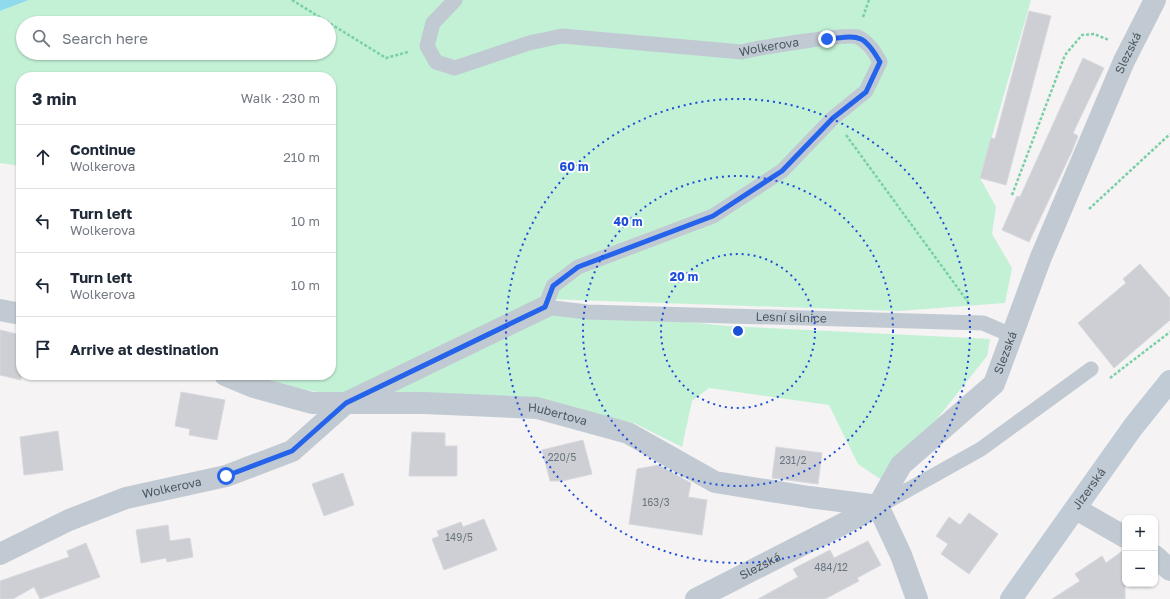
<!DOCTYPE html>
<html lang="en">
<head>
<meta charset="utf-8">
<style>
	body { margin:0; font-family:"Golos Text",sans-serif; background:#f2f2f3; color:#1f2937 }
	.controls { position:absolute; right:12px; bottom:12px; display:grid; overflow:hidden; border-radius:8px; box-shadow:0 1px 3px #0004 }
	.controls button { width:36px; height:36px; display:grid; place-items:center; padding:0; border:0; border-bottom:1px solid #e0e1e3; background:#fff; color:#1f2937; font:20px sans-serif }
	.stop { position:absolute; width:12px; height:12px; margin:-9px; border:3px solid #2563eb; border-radius:50%; background:#fff }
	.stop.end { background:#2563eb; border-color:#fff; box-shadow:0 1px 4px #0008 }
	.list { margin:0; padding:0; list-style:none }
	h2 { display:flex; justify-content:space-between; align-items:center; height:52px; margin:0; padding:0 16px; font-size:17px }
	h2 small { font-size:13px; font-weight:400; color:#747a83 }
	.list li { display:grid; grid-template-columns:26px 1fr auto; gap:12px; align-items:center; box-sizing:border-box; height:64px; padding:0 16px; border-top:1px solid #e0e1e3 }
	.list b { display:block; font-size:15px; white-space:nowrap }
	.list p { margin:0; font-size:13px; white-space:nowrap; color:#747a83 }
	.list em { font-size:13px; font-style:normal; color:#747a83 }
	.icon { flex:none; width:22px; height:22px; fill:none; stroke:currentColor; stroke-width:2; stroke-linecap:round; stroke-linejoin:round }
	.map { position:relative; flex:none; width:1170px; height:599px; overflow:hidden }
	.search { position:absolute; background:#fff; box-shadow:0 1px 3px #0004; left:16px; top:16px; width:320px; height:44px; display:flex; align-items:center; gap:10px; box-sizing:border-box; padding:0 14px; border-radius:22px; color:#747a83; font-size:15px }
	.panel { position:absolute; background:#fff; box-shadow:0 1px 3px #0004; left:16px; top:72px; width:320px; height:308px; border-radius:16px }
	.map>svg:first-child { display:block }
	.green { fill:#c3f1d5; fill-rule:evenodd }
	.water { fill:#90daee }
	.building { fill:#cdcfd5; stroke:#d7d9de }
	.lines { fill:none; stroke-linecap:round; stroke-linejoin:round }
	.path { stroke:#7ad0a6; stroke-width:2.5; stroke-dasharray:3 2; stroke-linecap:butt }
	.lane { stroke:#c1cad2; stroke-width:15 }
	.street { stroke:#c1cad2; stroke-width:22 }
	.secondary { stroke:#c1cbd6; stroke-width:22 }
	.route { stroke:#2563eb; stroke-width:5 }
	.ring { fill:none; stroke:#1d4ed8; stroke-width:2; stroke-dasharray:2 4 }
	.labels { text-anchor:middle; stroke-width:3.5; stroke-linejoin:round; paint-order:stroke }
	.number-label { font-size:10px; fill:#6b747e }
	.street-label { font-size:12px; fill:#4a5661; stroke:#fff }
	.centre { fill:#1d4ed8; stroke:#fff; stroke-width:2 }
	.ring-label { font-size:12px; text-anchor:middle; font-weight:bold; fill:#1d4ed8; stroke:#fff; stroke-width:3.5; stroke-linejoin:round; paint-order:stroke }
</style>
</head>
<body>
<div class="map">
<svg width="1170" height="599" viewBox="0 0 1170 599">
	<rect width="100%" height="100%" fill="#f5f3f3"/>
	<!-- green -->
	<g class="green">
		<path d="M29,0H1031L980,178L996,207L992,234L1012,268L1005,303L898,311L547,299L340,396L295,388L255,375H331V77H21V166L0,163V11ZM23,23H329V53H23Z"/>
		<polygon points="587,312 728,326 990,339 987,356 886,483 858,464 829,405 709,388 692,401 682,447 634,423 532,401 387,393 547,315"/>
	</g>
	<!-- water -->
	<polygon class="water" points="0,0 29,0 0,11"/>
	<!-- building -->
	<g class="building">
		<polygon points="1029,11 1051,16 1006,185 980,178 991,138 995,139"/>
		<polygon points="1083,58 1104,68 1073,133 1078,136 1072,151 1029,242 1002,230 1017,196 1020,197"/>
		<polygon points="1140,264 1170,298 1170,320 1114,368 1078,323 1126,283 1123,279"/>
		<polygon points="0,330 21,335 21,380 0,375"/>
		<polygon points="181,392 225,400 217,440 189,435 190,429 175,426"/>
		<polygon points="58,431 63,470 24,475 20,437"/>
		<polygon points="412,432 445,433 445,446 457,446 457,476 409,476"/>
		<polygon points="583,440 592,474 562,481 550,481 542,450"/>
		<polygon points="776,447 822,453 818,484 772,478"/>
		<polygon points="659,465 691,483 688,497 707,500 702,535 629,524 637,469"/>
		<polygon points="343,473 354,505 324,516 312,484"/>
		<polygon points="969,513 998,534 969,574 941,554 948,544 936,536 949,517 960,525"/>
		<polygon points="484,519 497,550 444,570 432,539 439,536 437,531 461,522 463,527"/>
		<polygon points="168,525 170,541 190,538 193,557 167,562 166,558 141,563 136,530"/>
		<polygon points="868,541 881,565 857,578 859,581 825,599 758,599 798,577 793,569 830,550 834,558"/>
		<polygon points="86,543 100,577 40,599 34,587 13,599 0,599 0,581 69,557 67,551"/>
		<polygon points="1125,549 1125,599 1052,599 1080,581 1075,574 1102,556 1106,563"/>
	</g>
	<g class="lines">
		<!-- path -->
		<g class="path">
			<polyline points="292,0 386,58 408,52"/>
			<polyline points="863,17 869,0"/>
			<polyline points="846,135 968,302"/>
			<polyline points="1012,195 1065,55 1082,35 1094,34 1109,40"/>
			<polyline points="1089,209 1170,134"/>
			<polyline points="1110,378 1170,332"/>
		</g>
		<!-- lane -->
		<g class="lane">
			<path id="s1" d="M455,0L433,23L427,46L436,62L455,68L529,43L562,36L742,52C757,48 848,33 858,37C869,43 874,51 880,62L866,91L833,118L782,171L713,216L578,267L553,286L545,307L587,312L983,323L1011,335"/>
			<polyline points="879,506 981,449 1091,369"/>
		</g>
		<!-- street -->
		<g class="street">
			<polyline points="0,310 21,314"/>
			<path id="s2" d="M225,375L254,387L312,403H424L537,408L628,433L715,482L809,497L878,506L901,555L917,599"/>
			<polyline points="1076,509 1125,537"/>
			<path id="s3" d="M0,554L69,520L126,498L226,476L292,451L346,403L545,307"/>
			<polyline points="1155,556 1170,570"/>
			<path id="s4" d="M696,599L878,506L901,465L994,384L1041,257L1124,61L1155,0"/>
		</g>
		<!-- secondary -->
		<path class="secondary" id="s5" d="M1011,599L1133,427L1170,381"/>
	</g>
	<g class="lines">
		<!-- route -->
		<path class="route" d="M226,476L292,451L346,403L545,307L553,286L578,267L713,216L782,171L833,118L866,92L880,62C863,32 858,36 827,39"/>
	</g>
	<!-- distance rings -->
	<g class="ring">
		<circle cx="738" cy="331" r="77"/>
		<circle cx="738" cy="331" r="155"/>
		<circle cx="738" cy="331" r="232"/>
	</g>
	<g class="labels">
		<!-- number labels -->
		<g class="number-label">
			<text x="562" y="461">220/5</text>
			<text x="793" y="464">231/2</text>
			<text x="656" y="506">163/3</text>
			<text x="459" y="541">149/5</text>
			<text x="831" y="571">484/12</text>
		</g>
		<!-- street labels -->
		<g class="street-label">
			<text dy="4" stroke="none"><textPath href="#s1" startOffset="414">Wolkerova</textPath></text>
			<text dy="4" stroke="none"><textPath href="#s4" startOffset="732">Slezská</textPath></text>
			<text dy="4" stroke="none"><textPath href="#s1" startOffset="1213">Lesní silnice</textPath></text>
			<text dy="4" stroke="none"><textPath href="#s4" startOffset="408">Slezská</textPath></text>
			<text dy="4" stroke="none"><textPath href="#s2" startOffset="338">Hubertova</textPath></text>
			<text dy="4" stroke="none"><textPath href="#s3" startOffset="185">Wolkerova</textPath></text>
			<text dy="4" stroke="none"><textPath href="#s5" startOffset="135">Jizerská</textPath></text>
			<text dy="4" stroke="none"><textPath href="#s4" startOffset="72">Slezská</textPath></text>
		</g>
	</g>
	<circle cx="738" cy="331" r="6" class="centre"/>
	<g class="ring-label">
		<text x="574" y="171">60 m</text>
		<text x="628" y="226">40 m</text>
		<text x="684" y="281">20 m</text>
	</g>
</svg>
<div class="controls">
<button>+</button>
<button>−</button>
</div>
<div class="stop" style="left:226px;top:476px"></div>
<div class="stop end" style="left:827px;top:39px"></div>
<div class="search"><svg class="icon" aria-label="search" viewBox="0 0 24 24"><circle cx="10" cy="10" r="6"/><path d="M15 15l6 6"/></svg>Search here</div>
<section class="panel">
<h2>3 min<small>Walk · 230 m</small></h2>
<ul class="list">
<li><svg class="icon" aria-label="ahead" viewBox="0 0 24 24"><path d="M12 20V5M6 11l6-6 6 6"/></svg><div><b>Continue</b><p>Wolkerova</p></div><em>210 m</em></li>
<li><svg class="icon" aria-label="left" viewBox="0 0 24 24"><path d="M17 20v-9H6M10 6l-5 5 5 5"/></svg><div><b>Turn left</b><p>Wolkerova</p></div><em>10 m</em></li>
<li><svg class="icon" aria-label="left" viewBox="0 0 24 24"><path d="M17 20v-9H6M10 6l-5 5 5 5"/></svg><div><b>Turn left</b><p>Wolkerova</p></div><em>10 m</em></li>
<li><svg class="icon" aria-label="arrive" viewBox="0 0 24 24"><path d="M6 21V4h12l-3 4 3 4H6"/></svg><div><b>Arrive at destination</b></div></li>
</ul>
</section>
</div>
</body>
</html>
